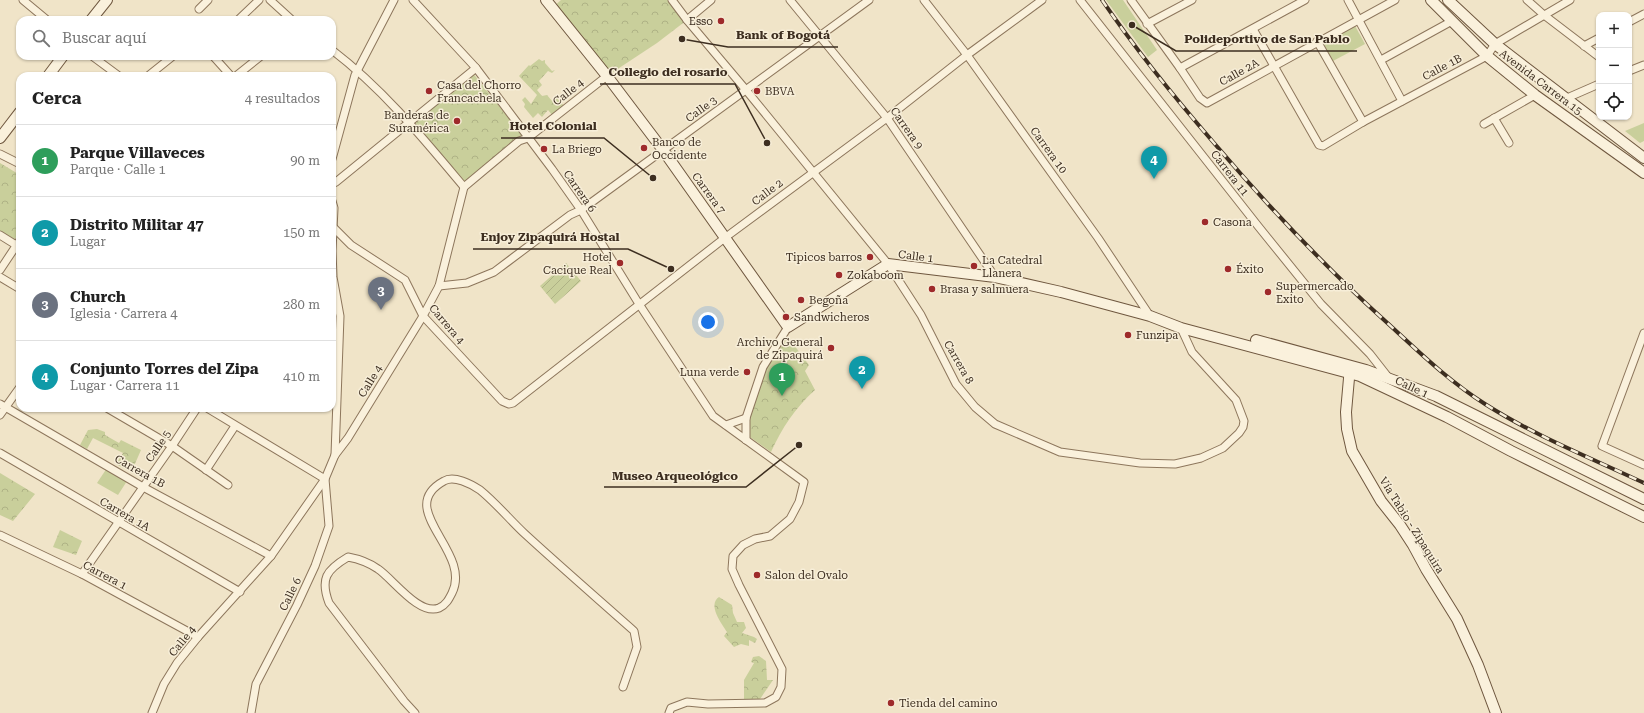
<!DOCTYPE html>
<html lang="es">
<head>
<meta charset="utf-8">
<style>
	body { margin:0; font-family:"Roboto Serif",serif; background:#f2f2f2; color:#222 }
	.controls { position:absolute; right:12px; top:12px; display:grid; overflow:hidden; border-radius:8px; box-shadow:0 1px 3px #0004 }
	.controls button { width:36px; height:36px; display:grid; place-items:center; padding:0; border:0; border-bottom:1px solid #e0e0e0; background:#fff; color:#222; font:20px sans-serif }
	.you { position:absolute; left:708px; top:322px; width:14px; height:14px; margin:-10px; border:3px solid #fff; border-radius:50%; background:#1a73e8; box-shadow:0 0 0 6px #1a73e833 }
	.badge { display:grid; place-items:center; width:26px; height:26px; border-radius:50%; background:#0f766e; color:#fff; font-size:13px; font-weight:700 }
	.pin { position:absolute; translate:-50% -33px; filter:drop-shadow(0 1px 2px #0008) }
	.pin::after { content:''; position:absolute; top:21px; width:14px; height:12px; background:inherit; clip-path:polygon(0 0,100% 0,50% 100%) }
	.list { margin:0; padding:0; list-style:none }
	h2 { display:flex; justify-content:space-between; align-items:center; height:52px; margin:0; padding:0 16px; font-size:17px }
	h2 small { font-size:13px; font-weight:400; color:#767676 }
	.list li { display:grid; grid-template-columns:26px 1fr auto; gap:12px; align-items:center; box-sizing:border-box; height:72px; padding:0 16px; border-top:1px solid #e0e0e0 }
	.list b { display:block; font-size:15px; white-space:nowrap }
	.list p { margin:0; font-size:13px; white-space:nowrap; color:#767676 }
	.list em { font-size:13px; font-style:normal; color:#767676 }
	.icon { flex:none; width:22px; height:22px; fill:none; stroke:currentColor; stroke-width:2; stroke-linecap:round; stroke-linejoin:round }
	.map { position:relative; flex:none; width:1644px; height:713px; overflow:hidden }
	.search { position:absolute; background:#fff; box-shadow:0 1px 3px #0004; left:16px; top:16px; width:320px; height:44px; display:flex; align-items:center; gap:10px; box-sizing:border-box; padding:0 14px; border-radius:12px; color:#767676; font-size:15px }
	.panel { position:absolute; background:#fff; box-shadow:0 1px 3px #0004; left:16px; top:72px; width:320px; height:340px; border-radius:12px }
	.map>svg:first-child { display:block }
	.grass { fill:#c9cf9b }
	.forest { fill:url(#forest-crowns) }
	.garden { fill:url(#garden-furrows) }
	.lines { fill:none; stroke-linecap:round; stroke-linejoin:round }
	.street-casing { stroke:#8d765c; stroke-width:9 }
	.secondary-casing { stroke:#6f573f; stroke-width:12 }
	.street { stroke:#faf1dc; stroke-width:7 }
	.secondary { stroke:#faf1dc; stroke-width:10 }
	.rail-casing { stroke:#3d2e20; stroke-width:4 }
	.rail { stroke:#f7eed8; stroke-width:2.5; stroke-dasharray:8; stroke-linecap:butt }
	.poi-dot { fill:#9e2a2b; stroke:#f7eed8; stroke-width:1.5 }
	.labels { text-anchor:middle; stroke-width:3; stroke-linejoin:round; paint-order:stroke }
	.poi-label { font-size:11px; fill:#3d2e20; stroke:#f7eed8; text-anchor:start }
	.street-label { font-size:11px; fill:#3d2e20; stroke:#f7eed8 }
	.leader { fill:none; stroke:#3d2e20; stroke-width:1.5 }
	.callout-dot { fill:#3d2e20; stroke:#f7eed8; stroke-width:1.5 }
	.callout-label { font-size:12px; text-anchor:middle; font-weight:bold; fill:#3d2e20; stroke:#f7eed8; stroke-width:3; stroke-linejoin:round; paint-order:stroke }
</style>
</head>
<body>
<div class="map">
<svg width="1644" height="713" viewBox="0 0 1644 713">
	<defs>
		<pattern id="forest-crowns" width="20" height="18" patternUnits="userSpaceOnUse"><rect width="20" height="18" fill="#c9cf9b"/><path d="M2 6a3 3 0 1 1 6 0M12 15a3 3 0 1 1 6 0" fill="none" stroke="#aeb285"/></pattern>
		<pattern id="garden-furrows" width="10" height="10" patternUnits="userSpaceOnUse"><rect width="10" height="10" fill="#c9cf9b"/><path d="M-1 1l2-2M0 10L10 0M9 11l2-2" fill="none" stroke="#aeb285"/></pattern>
	</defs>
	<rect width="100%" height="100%" fill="#f0e4c8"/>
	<!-- grass -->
	<g class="grass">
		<polygon points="1106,0 1123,0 1157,50 1148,57"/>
		<polygon points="1354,24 1365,44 1333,61 1323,43"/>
		<polygon points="1644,123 1644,141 1640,143 1625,131"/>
		<polygon points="107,468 127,481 118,495 97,483"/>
	</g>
	<!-- forest -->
	<g class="forest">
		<polygon points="561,0 672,0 687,20 657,43 607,76 552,8"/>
		<polygon points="539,59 542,61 545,60 545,63 552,71 555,70 552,73 548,71 539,81 542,85 537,90 542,96 547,95 552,101 557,98 565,107 553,116 548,110 542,117 538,113 533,118 524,107 525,104 522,100 525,97 531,104 537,95 519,76 529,65 530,66"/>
		<polygon points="472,72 523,136 463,185 412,120"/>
		<polygon points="0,163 20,175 20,232 14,240 0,231"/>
		<path d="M788,337L809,365L805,371L815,390C795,408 782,428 771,452L750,437L748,420L766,368Z"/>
		<polygon points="97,429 105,432 105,435 119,443 121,440 141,450 134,466 127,470 116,464 123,453 93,438 87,449 80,445 88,430"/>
		<polygon points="0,473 35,494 13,521 0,515"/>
		<polygon points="60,530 82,541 76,555 53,547"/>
		<path d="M719,597L732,605L733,613L737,622H744L746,628L742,633L754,637L757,639L755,643L749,640V646L741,644L734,647L724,636L727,632C722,624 707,605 719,597Z"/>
		<polygon points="759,656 766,661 767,680 773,680 760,699 744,699 744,680 754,663 751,662 753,657"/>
	</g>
	<!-- garden -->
	<polygon class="garden" points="566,263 581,281 555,304 540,286"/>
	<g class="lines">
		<!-- street casing -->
		<g class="street-casing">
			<g id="street">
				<polyline points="23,0 47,20"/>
				<polyline points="270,0 292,20"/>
				<polyline points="413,0 476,68 552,169 581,210 639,304 713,416 804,482 799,502 790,519 770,536 755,539 743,545 733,556 732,569 739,585 782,669 781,687 776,697 765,703 708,704 687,702 671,708 669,713"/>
				<polyline points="672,0 687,20 746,90 888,264 921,315 956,384 975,407 995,424 1060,452 1140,463 1175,464 1201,458 1223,448 1239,433 1243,427 1244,421 1236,400 1192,352 1181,328"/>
				<polyline points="790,0 887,118 995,277"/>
				<polyline points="924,0 967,55 1098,238 1150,316"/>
				<polyline points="1080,0 1258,226 1321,304 1370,354 1388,377"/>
				<polyline points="1131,0 1180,68 1200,98 1207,103 1395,0"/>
				<polyline points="1348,0 1402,101"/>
				<polyline points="1527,0 1544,15 1599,57"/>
				<polyline points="199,9 208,0"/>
				<polyline points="238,20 259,0"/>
				<polyline points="687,20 711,0"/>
				<polyline points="1629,22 1644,14"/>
				<polyline points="1147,24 1192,0"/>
				<polyline points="1253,29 1319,145 1323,146 1363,122 1487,56 1495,44 1570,0"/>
				<polyline points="1317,41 1363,122"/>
				<polyline points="1584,46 1599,38"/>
				<path d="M332,50C383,89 423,138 464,187"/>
				<polyline points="92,56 119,76"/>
				<polyline points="213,56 231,76"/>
				<polyline points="1381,60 1452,21"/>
				<polyline points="1180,68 1305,0"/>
				<polyline points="1629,71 1644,65"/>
				<polyline points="148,76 173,56"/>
				<polyline points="236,76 261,56"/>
				<polyline points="1567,98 1599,84"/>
				<polyline points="1494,118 1509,143"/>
				<polyline points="1484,124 1535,95"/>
				<polyline points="0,154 20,164"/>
				<polyline points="332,159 355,75 394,0"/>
				<polyline points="332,184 336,182 476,68"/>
				<polyline points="332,201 334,208 332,251 333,277 340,316 335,455"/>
				<polyline points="334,228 351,245 405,280 423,316 502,401 509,404 513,403 726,237 887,118 967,55 1042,0"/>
				<polyline points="0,235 16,245"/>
				<polyline points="0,270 20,240"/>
				<polyline points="0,277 20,289"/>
				<polyline points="439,286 467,283 494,272 570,215 581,210 869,0"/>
				<polyline points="1644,333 1602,446 1644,465"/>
				<polyline points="0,404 143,487 271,556"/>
				<polyline points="107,408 172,446 228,485"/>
				<polyline points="207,408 325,479 329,526 315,566 297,605 256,684 251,713"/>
				<polyline points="0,415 20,387"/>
				<polyline points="726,425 746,418"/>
				<polyline points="746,440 746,418 763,367 788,327"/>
				<polyline points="0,453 240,592"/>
				<polyline points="206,470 235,426"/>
				<polyline points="0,535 82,574 198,637"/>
				<polyline points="82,574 172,446 197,408"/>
				<polyline points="152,713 164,684 177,663 198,637 271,556 325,479 335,455 348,438 423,316 439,286 464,187 519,141 528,138 607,76"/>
				<path d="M415,713L404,701L329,603C320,579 326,570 348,557C359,559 368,562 378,569C393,579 419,616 439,608C446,605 449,599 452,593C473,551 393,509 444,481C454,475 471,484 480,490C496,503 510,520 525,534C561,567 598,599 634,631L637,647L623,687"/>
			</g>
		</g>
		<!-- secondary casing -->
		<g class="secondary-casing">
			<g id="secondary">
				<polyline points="546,0 607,76 663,150 788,327 888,264 995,277 1061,292 1150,316 1181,328 1360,376 1447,417 1511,451 1644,517"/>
				<polyline points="1431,0 1487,56 1535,95 1644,173"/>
				<polyline points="1448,0 1495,44 1644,158"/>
				<polyline points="91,20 107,0"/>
				<polyline points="48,76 63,56"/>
				<polyline points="0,138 20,112"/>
				<polyline points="1256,340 1366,370 1436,396 1644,499"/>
				<polyline points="1350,367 1346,412 1347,429 1352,451 1381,501 1400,525 1413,545 1426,569 1457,619 1478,665 1496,713"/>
			</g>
		</g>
		<!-- street -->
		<use href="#street" class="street"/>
		<!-- secondary -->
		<use href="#secondary" class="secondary"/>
		<!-- rail casing -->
		<g class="rail-casing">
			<path id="rail" d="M1102,0C1136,50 1174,97 1214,143C1267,205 1322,264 1383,319C1416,349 1447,380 1485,404C1535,436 1591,458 1644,483"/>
		</g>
		<!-- rail -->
		<use href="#rail" class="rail"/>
	</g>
	<!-- markers -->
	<g class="poi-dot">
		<circle cx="721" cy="21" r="4"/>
		<circle cx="429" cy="91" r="4"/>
		<circle cx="757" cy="91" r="4"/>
		<circle cx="457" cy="121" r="4"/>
		<circle cx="644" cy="148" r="4"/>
		<circle cx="544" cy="149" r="4"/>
		<circle cx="1205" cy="222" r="4"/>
		<circle cx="870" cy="257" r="4"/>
		<circle cx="620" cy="263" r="4"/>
		<circle cx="974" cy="266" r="4"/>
		<circle cx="1228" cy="269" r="4"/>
		<circle cx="839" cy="275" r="4"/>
		<circle cx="932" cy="289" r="4"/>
		<circle cx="1268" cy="292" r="4"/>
		<circle cx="801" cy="300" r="4"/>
		<circle cx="786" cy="317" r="4"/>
		<circle cx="1128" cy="335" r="4"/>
		<circle cx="831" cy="348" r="4"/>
		<circle cx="747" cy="372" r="4"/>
		<circle cx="757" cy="575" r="4"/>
		<circle cx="891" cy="703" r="4"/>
	</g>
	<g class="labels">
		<!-- poi labels -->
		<g class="poi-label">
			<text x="713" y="25" text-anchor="end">Esso</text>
			<text x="437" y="89">Casa del Chorro<tspan x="437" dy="13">Francachela</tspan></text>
			<text x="765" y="95">BBVA</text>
			<text x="449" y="119" text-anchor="end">Banderas de<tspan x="449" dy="13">Suramérica</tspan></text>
			<text x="652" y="146">Banco de<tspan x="652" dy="13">Occidente</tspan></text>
			<text x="552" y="153">La Briego</text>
			<text x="1213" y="226">Casona</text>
			<text x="612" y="261" text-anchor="end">Hotel<tspan x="612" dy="13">Cacique Real</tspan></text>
			<text x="862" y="261" text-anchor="end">Tipicos barros</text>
			<text x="982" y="264">La Catedral<tspan x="982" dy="13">Llanera</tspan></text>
			<text x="1236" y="273">Éxito</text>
			<text x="847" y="279">Zokaboom</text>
			<text x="1276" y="290">Supermercado<tspan x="1276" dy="13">Exito</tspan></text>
			<text x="940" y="293">Brasa y salmuera</text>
			<text x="809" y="304">Begoña</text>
			<text x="794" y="321">Sandwicheros</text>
			<text x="1136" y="339">Funzipa</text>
			<text x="823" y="346" text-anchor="end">Archivo General<tspan x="823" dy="13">de Zipaquirá</tspan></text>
			<text x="739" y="376" text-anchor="end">Luna verde</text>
			<text x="765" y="579">Salon del Ovalo</text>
			<text x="899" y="707">Tienda del camino</text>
		</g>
		<!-- street labels -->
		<g class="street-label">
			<text transform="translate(1442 67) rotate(-28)" y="4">Calle 1B</text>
			<text transform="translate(1239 72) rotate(-29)" y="4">Calle 2A</text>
			<text transform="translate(1541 82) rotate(37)" y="4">Avenida Carrera 15</text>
			<text transform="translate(568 92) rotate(-38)" y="4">Calle 4</text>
			<text transform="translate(701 109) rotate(-36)" y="4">Calle 3</text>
			<text transform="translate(907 128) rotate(55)" y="4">Carrera 9</text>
			<text transform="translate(1049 150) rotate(54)" y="4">Carrera 10</text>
			<text transform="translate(1230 173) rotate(52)" y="4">Carrera 11</text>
			<text transform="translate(580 191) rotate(55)" y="4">Carrera 6</text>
			<text transform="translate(767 192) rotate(-37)" y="4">Calle 2</text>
			<text transform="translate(709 193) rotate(54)" y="4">Carrera 7</text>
			<text transform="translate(916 256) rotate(7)" y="4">Calle 1</text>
			<text transform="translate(447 324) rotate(50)" y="4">Carrera 4</text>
			<text transform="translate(959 362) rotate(60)" y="4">Carrera 8</text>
			<text transform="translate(370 381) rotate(-58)" y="4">Calle 4</text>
			<text transform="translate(1412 387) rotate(25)" y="4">Calle 1</text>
			<text transform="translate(158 446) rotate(-56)" y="4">Calle 5</text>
			<text transform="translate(140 471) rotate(29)" y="4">Carrera 1B</text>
			<text transform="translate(125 514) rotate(30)" y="4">Carrera 1A</text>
			<text transform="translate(1412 525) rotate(58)" y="4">Vía Tabio - Zipaquira</text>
			<text transform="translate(105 575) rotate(28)" y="4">Carrera 1</text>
			<text transform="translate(290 594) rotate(-64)" y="4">Calle 6</text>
			<text transform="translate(182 641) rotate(-51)" y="4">Calle 4</text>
		</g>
	</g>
	<!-- callouts -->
	<path class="leader" d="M682 39L728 47H838M1132 25L1176 51H1357M767 143L735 84H600M653 178L604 138H501M671 269L628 249H473M799 445L746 487H604"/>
	<g class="callout-dot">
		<circle cx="682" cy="39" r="4"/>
		<circle cx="1132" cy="25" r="4"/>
		<circle cx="767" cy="143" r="4"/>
		<circle cx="653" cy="178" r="4"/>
		<circle cx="671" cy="269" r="4"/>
		<circle cx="799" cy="445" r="4"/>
	</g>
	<g class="callout-label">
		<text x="783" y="39">Bank of Bogotá</text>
		<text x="1267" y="43">Polideportivo de San Pablo</text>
		<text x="668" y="76">Collegio del rosario</text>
		<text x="553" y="130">Hotel Colonial</text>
		<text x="550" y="241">Enjoy Zipaquirá Hostal</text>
		<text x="675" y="480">Museo Arqueológico</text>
	</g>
</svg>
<div class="controls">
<button>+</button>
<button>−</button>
<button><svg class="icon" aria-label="locate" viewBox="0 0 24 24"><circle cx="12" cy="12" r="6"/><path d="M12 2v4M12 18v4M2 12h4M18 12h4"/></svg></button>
</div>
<div class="you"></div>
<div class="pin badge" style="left:782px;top:396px;background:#2e9e5b">1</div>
<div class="pin badge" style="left:862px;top:389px;background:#0f9aa8">2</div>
<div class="pin badge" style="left:381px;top:310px;background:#6b7280">3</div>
<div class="pin badge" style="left:1154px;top:179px;background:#0f9aa8">4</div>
<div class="search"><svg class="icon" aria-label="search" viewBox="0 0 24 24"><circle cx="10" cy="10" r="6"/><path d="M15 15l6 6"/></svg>Buscar aquí</div>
<section class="panel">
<h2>Cerca<small>4 resultados</small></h2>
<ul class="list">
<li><span class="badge" style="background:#2e9e5b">1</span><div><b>Parque Villaveces</b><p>Parque · Calle 1</p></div><em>90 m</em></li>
<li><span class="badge" style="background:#0f9aa8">2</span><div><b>Distrito Militar 47</b><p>Lugar</p></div><em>150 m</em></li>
<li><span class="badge" style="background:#6b7280">3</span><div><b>Church</b><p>Iglesia · Carrera 4</p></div><em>280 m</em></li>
<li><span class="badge" style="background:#0f9aa8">4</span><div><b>Conjunto Torres del Zipa</b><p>Lugar · Carrera 11</p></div><em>410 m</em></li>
</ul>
</section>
</div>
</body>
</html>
